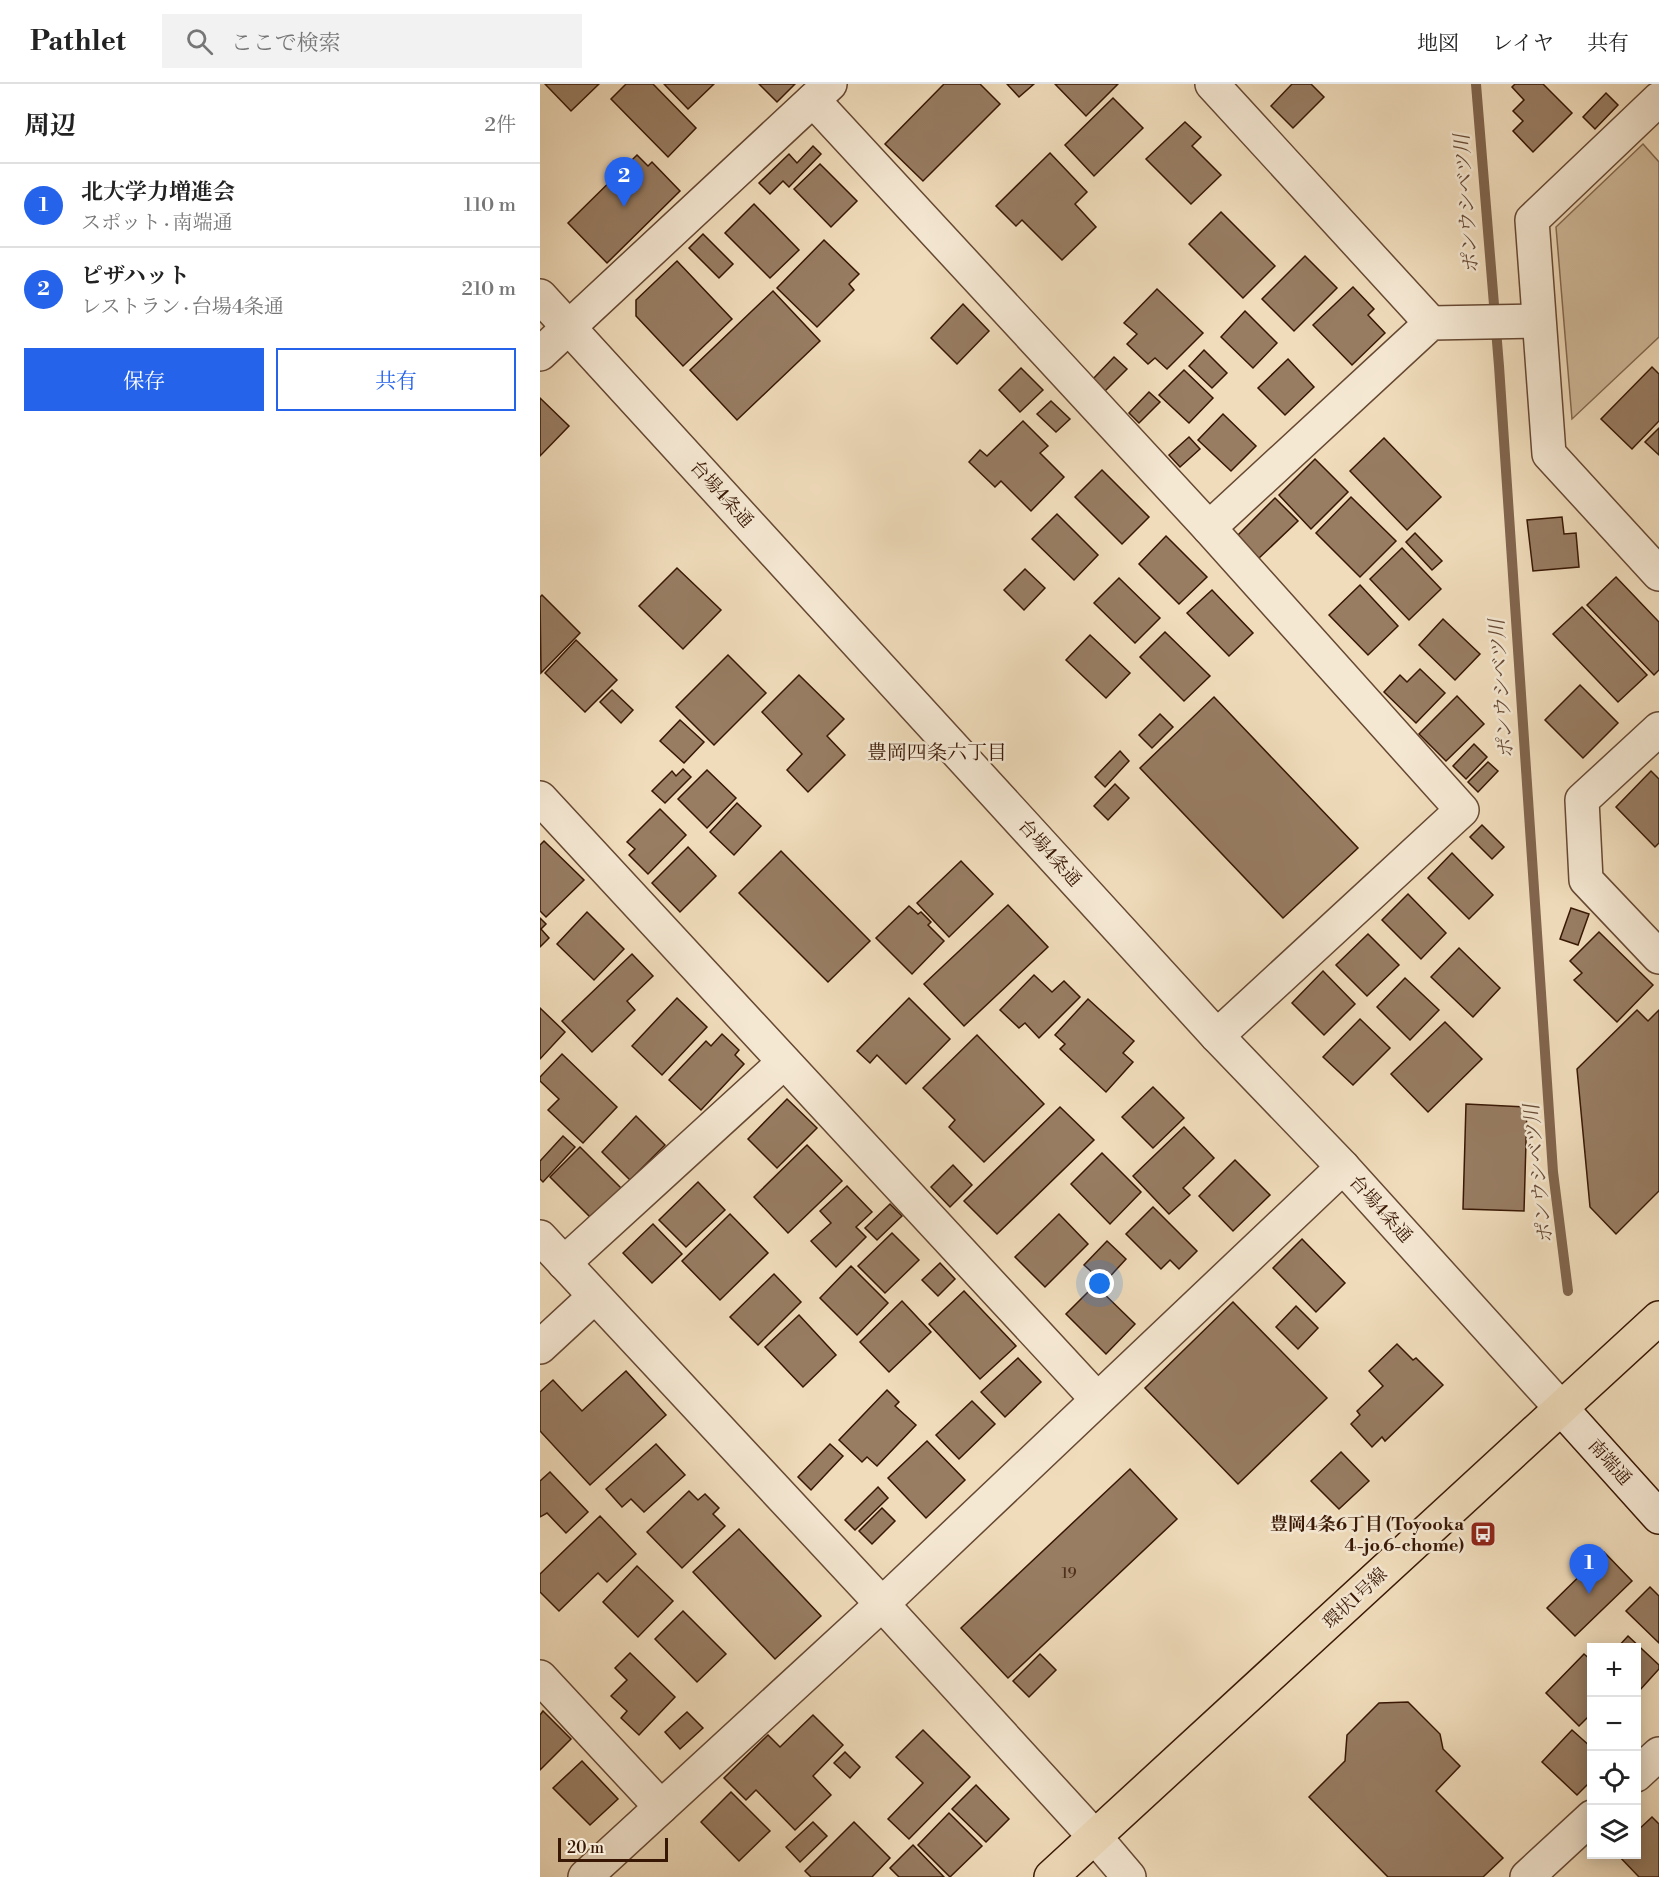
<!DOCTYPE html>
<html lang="ja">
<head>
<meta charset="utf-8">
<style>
	body { margin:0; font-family:"Libre Bodoni","Noto Serif JP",serif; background:#f2f2f2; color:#222 }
	.controls { position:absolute; right:18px; bottom:18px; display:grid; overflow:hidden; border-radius:0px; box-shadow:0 3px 15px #0003 }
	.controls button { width:54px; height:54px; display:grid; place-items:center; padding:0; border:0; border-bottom:2px solid #e0e0e0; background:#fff; color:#222; font:30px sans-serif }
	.scale { position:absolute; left:18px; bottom:15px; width:110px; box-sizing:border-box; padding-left:6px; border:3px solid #381704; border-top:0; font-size:16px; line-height:21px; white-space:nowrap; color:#381704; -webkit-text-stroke:4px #f5e8d3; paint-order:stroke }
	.you { position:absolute; left:560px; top:1200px; width:21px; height:21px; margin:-15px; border:4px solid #fff; border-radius:50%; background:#1a73e8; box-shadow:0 0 0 9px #1a73e833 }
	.badge { display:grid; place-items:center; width:39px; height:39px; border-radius:50%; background:#2563eb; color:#fff; font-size:20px; font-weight:700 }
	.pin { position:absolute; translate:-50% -50px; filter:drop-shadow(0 2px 3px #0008) }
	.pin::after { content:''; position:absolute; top:32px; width:21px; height:18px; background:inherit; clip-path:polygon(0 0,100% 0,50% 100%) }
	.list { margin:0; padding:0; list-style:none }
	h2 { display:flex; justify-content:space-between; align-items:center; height:78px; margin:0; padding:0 24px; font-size:26px }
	h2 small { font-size:20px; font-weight:400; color:#767676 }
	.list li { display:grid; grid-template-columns:39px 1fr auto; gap:18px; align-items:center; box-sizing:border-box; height:84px; padding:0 24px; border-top:2px solid #e0e0e0 }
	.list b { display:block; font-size:22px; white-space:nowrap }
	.list p { margin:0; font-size:20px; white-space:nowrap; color:#767676 }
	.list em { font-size:20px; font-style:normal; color:#767676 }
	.actions { display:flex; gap:12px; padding:18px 24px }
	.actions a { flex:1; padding:14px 0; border:2px solid #2563eb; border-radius:0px; text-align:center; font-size:21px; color:#2563eb }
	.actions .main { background:#2563eb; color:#fff }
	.icon { flex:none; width:33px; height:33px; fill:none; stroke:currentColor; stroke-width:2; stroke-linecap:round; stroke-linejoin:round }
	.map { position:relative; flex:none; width:1119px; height:1793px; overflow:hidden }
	header { display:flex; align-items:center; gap:36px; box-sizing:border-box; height:84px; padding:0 30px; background:#fff; border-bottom:2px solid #e0e0e0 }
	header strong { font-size:28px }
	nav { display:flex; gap:33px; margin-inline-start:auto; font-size:21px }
	.search { width:420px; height:54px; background:#f2f2f2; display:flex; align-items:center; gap:15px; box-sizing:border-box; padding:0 21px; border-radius:0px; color:#767676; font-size:22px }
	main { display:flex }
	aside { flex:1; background:#fff }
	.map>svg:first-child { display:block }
	.green { fill:#d1bb9c; stroke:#846950; stroke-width:1.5 }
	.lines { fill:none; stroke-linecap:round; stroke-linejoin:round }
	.stream { stroke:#81654d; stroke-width:10 }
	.building { fill:#987d63; stroke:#381704; stroke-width:1.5 }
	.minor-casing { stroke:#664832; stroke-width:36 }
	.tertiary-casing { stroke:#664832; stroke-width:36 }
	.secondary-casing { stroke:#381704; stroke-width:36 }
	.primary-casing { stroke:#381704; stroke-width:36 }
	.minor { stroke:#f5e8d3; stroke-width:33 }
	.tertiary { stroke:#f5e8d3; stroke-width:33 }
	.secondary { stroke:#f5e8d3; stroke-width:33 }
	.primary { stroke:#f0dcbb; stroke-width:33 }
	.labels { text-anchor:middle; stroke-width:5; stroke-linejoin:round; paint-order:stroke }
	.number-label { font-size:15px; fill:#50301c }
	.street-label { font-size:18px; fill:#381704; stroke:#f5e8d3 }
	.poi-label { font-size:18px; font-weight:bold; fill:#381704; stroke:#f5e8d3; text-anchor:end }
	.water-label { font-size:20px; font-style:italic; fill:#684b34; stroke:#f5e8d3 }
	.neighbourhood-label { font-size:20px; fill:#381704; stroke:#f5e8d3 }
</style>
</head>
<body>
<header>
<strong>Pathlet</strong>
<div class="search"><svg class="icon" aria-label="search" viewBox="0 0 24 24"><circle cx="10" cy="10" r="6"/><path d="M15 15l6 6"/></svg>ここで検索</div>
<nav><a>地図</a><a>レイヤ</a><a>共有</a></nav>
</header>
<main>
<aside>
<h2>周辺<small>2件</small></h2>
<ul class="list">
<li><span class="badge">1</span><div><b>北大学力増進会</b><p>スポット · 南端通</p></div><em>110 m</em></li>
<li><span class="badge">2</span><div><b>ピザハット</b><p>レストラン · 台場4条通</p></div><em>210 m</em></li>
</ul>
<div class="actions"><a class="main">保存</a><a>共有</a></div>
</aside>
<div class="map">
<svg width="1119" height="1793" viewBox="0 0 1119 1793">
	<rect width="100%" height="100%" fill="#f0dcbb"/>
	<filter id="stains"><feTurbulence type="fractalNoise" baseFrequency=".00333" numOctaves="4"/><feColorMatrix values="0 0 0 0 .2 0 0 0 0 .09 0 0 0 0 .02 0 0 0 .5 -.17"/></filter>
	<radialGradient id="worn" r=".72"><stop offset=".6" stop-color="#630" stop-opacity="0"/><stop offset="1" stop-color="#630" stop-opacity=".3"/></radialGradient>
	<!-- green -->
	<polygon class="green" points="1103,60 1119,78 1119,253 1032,335 1016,143"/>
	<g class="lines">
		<!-- stream -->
		<polyline class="stream" points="936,0 959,282 1013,1088 1028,1207"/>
	</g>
	<!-- building -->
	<g class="building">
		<polygon points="5,0 59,0 31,27"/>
		<polygon points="86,0 113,0 156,44 128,73 71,15"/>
		<polygon points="124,0 174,0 148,25"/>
		<polygon points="219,0 255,0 237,18"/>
		<polygon points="404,0 440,0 460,20 383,97 345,60"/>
		<polygon points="467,0 494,0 479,13"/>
		<polygon points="515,0 578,0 546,32"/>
		<polygon points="752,0 771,0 784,13 753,44 731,22"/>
		<polygon points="975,0 1003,0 1032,29 993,68 973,47 983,37 973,27 984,16 972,3"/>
		<polygon points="1066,9 1078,21 1055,45 1043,33"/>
		<polygon points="573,14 603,44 554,92 525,61"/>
		<polygon points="645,38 661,53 652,62 681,91 651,120 606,75"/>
		<polygon points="273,62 281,70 249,103 243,97 230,110 219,99 249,70 257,79"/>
		<polygon points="510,69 547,108 535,120 556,143 522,176 482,136 476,142 456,122"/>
		<polygon points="97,71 108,82 112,78 140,107 67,179 28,139"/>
		<polygon points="280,80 317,117 291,143 254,105"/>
		<polygon points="214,120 259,166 230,194 185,149"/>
		<polygon points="681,128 735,182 703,214 649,160"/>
		<polygon points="163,150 193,180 179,194 149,164"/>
		<polygon points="284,156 319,190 309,200 314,206 277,243 237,204"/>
		<polygon points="765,172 797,204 754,247 722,215"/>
		<polygon points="137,177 192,235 143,282 96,232 96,216"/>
		<polygon points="813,203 834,225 828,231 845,249 812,281 773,241"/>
		<polygon points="617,205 663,249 627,285 615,274 608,280 587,260 597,250 584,239"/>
		<polygon points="233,207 280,257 197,336 150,286"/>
		<polygon points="423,220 449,247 417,280 391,254"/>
		<polygon points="705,227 737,259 713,284 681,253"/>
		<polygon points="664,266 687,289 672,304 649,282"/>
		<polygon points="574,273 587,285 564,308 552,296"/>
		<polygon points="748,275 774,303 745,331 718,304"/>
		<polygon points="1112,283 1119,290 1119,337 1092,365 1061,335"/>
		<polygon points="481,284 503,306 480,328 459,306"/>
		<polygon points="644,286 673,314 649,339 619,311"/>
		<polygon points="609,308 620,318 599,339 589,329"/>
		<polygon points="0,314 29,342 0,372"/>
		<polygon points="511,317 530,335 516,348 497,330"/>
		<polygon points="683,330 716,362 691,387 658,356"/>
		<polygon points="483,337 508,362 500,369 524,393 491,427 461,397 455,403 429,378 440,366 447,372"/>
		<polygon points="1119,344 1119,371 1105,358"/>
		<polygon points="649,353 660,365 640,383 629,371"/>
		<polygon points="844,354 901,413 867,446 810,387"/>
		<polygon points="775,375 808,408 771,445 739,411"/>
		<polygon points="562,386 609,433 582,460 535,413"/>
		<polygon points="811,413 856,457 820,493 776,449"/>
		<polygon points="735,414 758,437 718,475 696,453"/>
		<polygon points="517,430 558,471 534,496 492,455"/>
		<polygon points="1022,433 1024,450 1036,449 1039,483 993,487 987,436"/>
		<polygon points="875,449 902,477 892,486 866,458"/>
		<polygon points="626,452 667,493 639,520 599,480"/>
		<polygon points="862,464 901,505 869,536 830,495"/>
		<polygon points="137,484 181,526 143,565 99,522"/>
		<polygon points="485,485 505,504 484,526 464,506"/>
		<polygon points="1076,493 1119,538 1119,586 1114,591 1047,521"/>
		<polygon points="579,494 620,534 595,559 554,519"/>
		<polygon points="820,501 858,542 828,571 789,531"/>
		<polygon points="672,506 713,549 689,572 647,529"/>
		<polygon points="2,511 40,549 1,589 0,513"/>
		<polygon points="1042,523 1107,591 1078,618 1013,550"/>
		<polygon points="903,535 940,570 915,596 879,561"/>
		<polygon points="625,548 670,592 644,617 600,573"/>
		<polygon points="550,551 590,589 566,614 526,576"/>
		<polygon points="36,556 77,596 45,628 5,589"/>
		<polygon points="188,571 226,609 174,661 136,623"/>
		<polygon points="880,585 905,609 876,639 844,608 860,591 867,598"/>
		<polygon points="259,591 304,635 287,652 305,671 268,708 247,686 262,670 222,628"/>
		<polygon points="1040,601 1078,639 1043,674 1005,636"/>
		<polygon points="72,606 93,626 81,639 60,618"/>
		<polygon points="917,612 944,640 906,677 879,650"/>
		<polygon points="674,613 818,764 743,834 600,684"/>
		<polygon points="620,630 633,643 612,664 599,651"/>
		<polygon points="140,636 164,658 144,679 120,657"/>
		<polygon points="934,660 947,673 926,695 913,682"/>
		<polygon points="580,667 589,677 565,703 555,693"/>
		<polygon points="948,678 958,687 938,708 928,698"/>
		<polygon points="143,685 151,693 125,719 112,707 132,687 136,692"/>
		<polygon points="167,686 196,714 167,744 138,715"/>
		<polygon points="1111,687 1119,695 1119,759 1115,763 1076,723"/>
		<polygon points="575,700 589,714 568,736 554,722"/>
		<polygon points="197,719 221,742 194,771 170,748"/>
		<polygon points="120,725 146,751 108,790 89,771 95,765 87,758"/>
		<polygon points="942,741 964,763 952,775 930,753"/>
		<polygon points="4,757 44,796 6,833 0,827 0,761"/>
		<polygon points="148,763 176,792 140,828 112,799"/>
		<polygon points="241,767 330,857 288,898 199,809"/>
		<polygon points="912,769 953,811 929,835 888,794"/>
		<polygon points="421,777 453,810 409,853 377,819"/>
		<polygon points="868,810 906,849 881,875 842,836"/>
		<polygon points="468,821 508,863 424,942 384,900"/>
		<polygon points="369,822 378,830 381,828 391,838 388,841 404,857 372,890 336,854"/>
		<polygon points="1031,824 1049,830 1038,861 1020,855"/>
		<polygon points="47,828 84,865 54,896 17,860"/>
		<polygon points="0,834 6,840 1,845 9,854 0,863"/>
		<polygon points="1059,848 1113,901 1077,938 1034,896 1042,889 1030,877"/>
		<polygon points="828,850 859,881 827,912 796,881"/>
		<polygon points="919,864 960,904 933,933 891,893"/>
		<polygon points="92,870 113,892 87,917 95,926 52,968 22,937"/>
		<polygon points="783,887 815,920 784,951 752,919"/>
		<polygon points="494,891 512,908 524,897 540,913 499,954 485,939 479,944 460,926"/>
		<polygon points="865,894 899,926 870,956 837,923"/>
		<polygon points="137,914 167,943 122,991 92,962"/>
		<polygon points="369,914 410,955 366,1000 337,971 330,979 317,967"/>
		<polygon points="548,915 594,957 583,969 593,978 566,1008 520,965 525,960 515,951"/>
		<polygon points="0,924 25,948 0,975"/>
		<polygon points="1097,926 1108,937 1119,926 1119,1107 1076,1150 1050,1123 1037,985"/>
		<polygon points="820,935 850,964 813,1001 783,973"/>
		<polygon points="905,938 942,975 888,1028 851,990"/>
		<polygon points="182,950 199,966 195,971 204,980 161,1026 129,996 166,957 171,962"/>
		<polygon points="437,951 504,1020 444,1078 409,1043 415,1036 383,1004"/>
		<polygon points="22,970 77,1023 43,1059 8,1026 19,1015 0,997 0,993"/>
		<polygon points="613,1003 644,1034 613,1064 582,1033"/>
		<polygon points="247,1015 277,1044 237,1084 208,1055"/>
		<polygon points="926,1020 987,1023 984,1127 923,1125"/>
		<polygon points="520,1023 554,1056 457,1150 424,1117"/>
		<polygon points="96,1032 125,1061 90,1096 62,1068"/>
		<polygon points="644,1043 674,1074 643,1104 650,1111 629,1130 593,1092"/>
		<polygon points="23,1052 35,1063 3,1098 0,1095 0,1077"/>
		<polygon points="267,1061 302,1097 248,1149 214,1113"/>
		<polygon points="40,1063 82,1105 52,1135 10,1093"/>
		<polygon points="562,1069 601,1108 570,1140 531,1100"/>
		<polygon points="695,1076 730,1111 693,1147 659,1112"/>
		<polygon points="413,1081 432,1101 410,1123 391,1103"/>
		<polygon points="158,1098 185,1126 146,1163 119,1136"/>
		<polygon points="307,1102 332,1128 316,1143 326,1153 296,1183 271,1157 291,1139 280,1127"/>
		<polygon points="350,1120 362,1132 337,1156 325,1144"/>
		<polygon points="613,1123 657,1167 639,1185 630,1176 621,1185 586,1150"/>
		<polygon points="190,1130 228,1169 180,1216 142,1177"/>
		<polygon points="519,1130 548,1160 505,1203 475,1173"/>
		<polygon points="113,1140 142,1170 112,1199 83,1169"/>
		<polygon points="352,1149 379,1176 345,1209 318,1182"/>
		<polygon points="762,1155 805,1199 776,1228 733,1184"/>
		<polygon points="567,1157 586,1175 564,1199 544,1181"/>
		<polygon points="400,1179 415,1195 398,1212 382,1196"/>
		<polygon points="311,1182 348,1219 317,1251 280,1214"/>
		<polygon points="234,1190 261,1218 218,1261 190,1233"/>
		<polygon points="555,1201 595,1240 566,1270 526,1230"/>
		<polygon points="424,1207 476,1262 440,1295 389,1240"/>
		<polygon points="362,1217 391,1248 349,1288 320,1258"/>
		<polygon points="693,1218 787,1314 698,1400 605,1304"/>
		<polygon points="756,1222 778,1244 758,1265 736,1243"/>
		<polygon points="259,1231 296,1271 263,1303 225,1263"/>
		<polygon points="857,1260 873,1276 876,1274 903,1301 845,1357 842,1353 832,1363 811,1340 820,1331 817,1327 843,1302 829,1287"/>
		<polygon points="478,1274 501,1298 465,1333 441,1308"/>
		<polygon points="86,1287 126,1331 50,1401 0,1347 0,1308 13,1296 42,1327"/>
		<polygon points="347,1306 359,1318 355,1322 376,1341 337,1382 327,1373 322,1378 299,1356"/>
		<polygon points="432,1317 455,1340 419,1375 396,1351"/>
		<polygon points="387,1357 425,1396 386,1434 348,1394"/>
		<polygon points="116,1360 145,1391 104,1428 91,1415 82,1423 66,1405"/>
		<polygon points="290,1360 303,1372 271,1406 258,1393"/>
		<polygon points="801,1368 829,1397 799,1425 771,1397"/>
		<polygon points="590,1385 637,1435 468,1594 421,1544"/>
		<polygon points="10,1388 48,1428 26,1449 7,1429 0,1433 0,1397"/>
		<polygon points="338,1403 348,1414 315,1446 305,1436"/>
		<polygon points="149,1407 158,1416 165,1410 179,1424 173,1430 185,1442 142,1484 107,1448"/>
		<polygon points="342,1424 355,1437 332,1460 319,1447"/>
		<polygon points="60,1432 96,1470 67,1498 58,1489 19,1527 0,1508 0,1490"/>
		<polygon points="199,1445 281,1532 235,1575 153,1488"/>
		<polygon points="1064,1468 1092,1497 1035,1552 1007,1524"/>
		<polygon points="97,1482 133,1517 98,1553 63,1518"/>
		<polygon points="1110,1503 1119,1512 1119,1559 1086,1527"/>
		<polygon points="143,1527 186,1570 157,1598 115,1555"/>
		<polygon points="1088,1552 1119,1581 1119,1585 1099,1607 1096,1605 1096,1564 1077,1564"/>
		<polygon points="90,1569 135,1613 99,1651 81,1634 87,1627 71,1612 87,1596 75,1584"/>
		<polygon points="500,1570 516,1586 489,1613 473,1597"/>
		<polygon points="1044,1570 1052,1577 1052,1629 1039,1642 1006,1609"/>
		<polygon points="868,1618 900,1650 903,1665 920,1682 896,1707 963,1774 943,1793 848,1793 769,1713 805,1677 807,1651 839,1619"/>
		<polygon points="3,1627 31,1655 0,1686 0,1631"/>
		<polygon points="147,1628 163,1644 140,1665 125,1648"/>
		<polygon points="273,1631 303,1661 273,1692 291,1711 255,1746 216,1706 206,1716 184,1694 228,1651 240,1663"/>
		<polygon points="383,1646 430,1693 369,1755 348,1735 383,1699 356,1673"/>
		<polygon points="1032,1646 1052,1664 1052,1696 1037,1711 1002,1678"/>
		<polygon points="305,1668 320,1683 310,1694 294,1679"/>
		<polygon points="42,1677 78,1715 50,1741 13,1704"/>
		<polygon points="436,1701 469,1735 446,1758 412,1725"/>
		<polygon points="191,1708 230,1747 199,1777 161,1738"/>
		<polygon points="409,1729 442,1762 410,1793 378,1761"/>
		<polygon points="1112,1733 1119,1740 1119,1793 1099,1793 1077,1770 1096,1770 1096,1748"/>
		<polygon points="273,1738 287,1752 260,1778 246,1763"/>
		<polygon points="314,1738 350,1774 332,1793 271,1793 265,1787"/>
		<polygon points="373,1761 404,1793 359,1793 350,1784"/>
	</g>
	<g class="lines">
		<!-- minor casing -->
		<g class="minor-casing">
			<g id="minor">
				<polyline points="672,0 891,239"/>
				<polyline points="1119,15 992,136 1009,370 1119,490"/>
				<polyline points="273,16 669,444 922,726 677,952"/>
				<polyline points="0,270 290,0"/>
				<polyline points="669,444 891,239 998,237"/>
				<polyline points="1119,645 1042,716 1046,796 1119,873"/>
				<polyline points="0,714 557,1315"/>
				<polyline points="0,1153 342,1520 555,1753 589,1793"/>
				<polyline points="24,1179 244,978"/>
				<polyline points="0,1263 54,1213"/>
				<polyline points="0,1593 121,1723"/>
				<polyline points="1096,1691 1119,1670"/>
				<polyline points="45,1793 342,1520 803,1083"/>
				<polyline points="987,1793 1052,1733"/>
			</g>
		</g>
		<!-- tertiary casing -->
		<g class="tertiary-casing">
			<polyline id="tertiary" points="0,212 677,952 803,1083 1021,1324"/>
		</g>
		<!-- secondary casing -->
		<g class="secondary-casing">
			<polyline id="secondary" points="1021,1324 1119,1433"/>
		</g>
		<!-- primary casing -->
		<g class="primary-casing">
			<polyline id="primary" points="511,1793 1119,1234"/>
		</g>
		<!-- minor -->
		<use href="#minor" class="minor"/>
		<!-- tertiary -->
		<use href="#tertiary" class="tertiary"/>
		<!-- secondary -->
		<use href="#secondary" class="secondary"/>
		<!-- primary -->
		<use href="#primary" class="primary"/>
	</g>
	<!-- icons -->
	<defs>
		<g id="bus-square" transform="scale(1.35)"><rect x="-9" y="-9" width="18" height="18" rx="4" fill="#8f2418" stroke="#f5e8d3"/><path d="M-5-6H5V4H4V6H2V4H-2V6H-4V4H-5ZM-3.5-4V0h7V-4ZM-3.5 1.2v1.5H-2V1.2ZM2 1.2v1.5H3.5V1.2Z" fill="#fff"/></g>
	</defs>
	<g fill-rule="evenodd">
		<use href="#bus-square" x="943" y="1450"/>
	</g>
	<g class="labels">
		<!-- number labels -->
		<g class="number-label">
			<text x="529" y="1494">19</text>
		</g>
		<!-- street labels -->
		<g class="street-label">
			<text transform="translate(182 410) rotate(48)" y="6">台場4条通</text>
			<text transform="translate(510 769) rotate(48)" y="6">台場4条通</text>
			<text transform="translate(841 1125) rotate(48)" y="6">台場4条通</text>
			<text transform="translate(1070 1378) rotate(48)" y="6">南端通</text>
			<text transform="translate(815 1514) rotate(-43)" y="6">環状1号線</text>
		</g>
		<!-- poi labels -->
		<g class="poi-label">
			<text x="924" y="1446">豊岡4条6丁目 (Toyooka<tspan x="924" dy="21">4-jo 6-chome)</tspan></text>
		</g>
		<!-- water labels -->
		<g class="water-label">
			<text transform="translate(926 120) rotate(-94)" y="7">ポンウシベツ川</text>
			<text transform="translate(961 605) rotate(-94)" y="7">ポンウシベツ川</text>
			<text transform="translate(998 1090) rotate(-96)" y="7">ポンウシベツ川</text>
		</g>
		<!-- neighbourhood labels -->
		<g class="neighbourhood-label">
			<text x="397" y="675">豊岡四条六丁目</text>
		</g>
	</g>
	<rect width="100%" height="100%" filter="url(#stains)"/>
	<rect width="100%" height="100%" fill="url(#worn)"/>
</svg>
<div class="controls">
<button>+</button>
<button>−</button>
<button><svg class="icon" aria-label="locate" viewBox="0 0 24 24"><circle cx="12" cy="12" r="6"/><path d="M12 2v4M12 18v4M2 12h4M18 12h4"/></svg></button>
<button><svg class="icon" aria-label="layers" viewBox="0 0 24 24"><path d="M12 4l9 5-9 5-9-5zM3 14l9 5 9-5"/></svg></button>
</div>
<div class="scale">20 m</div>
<div class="you"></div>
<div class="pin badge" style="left:1049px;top:1510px">1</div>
<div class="pin badge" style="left:84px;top:123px">2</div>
</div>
</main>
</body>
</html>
